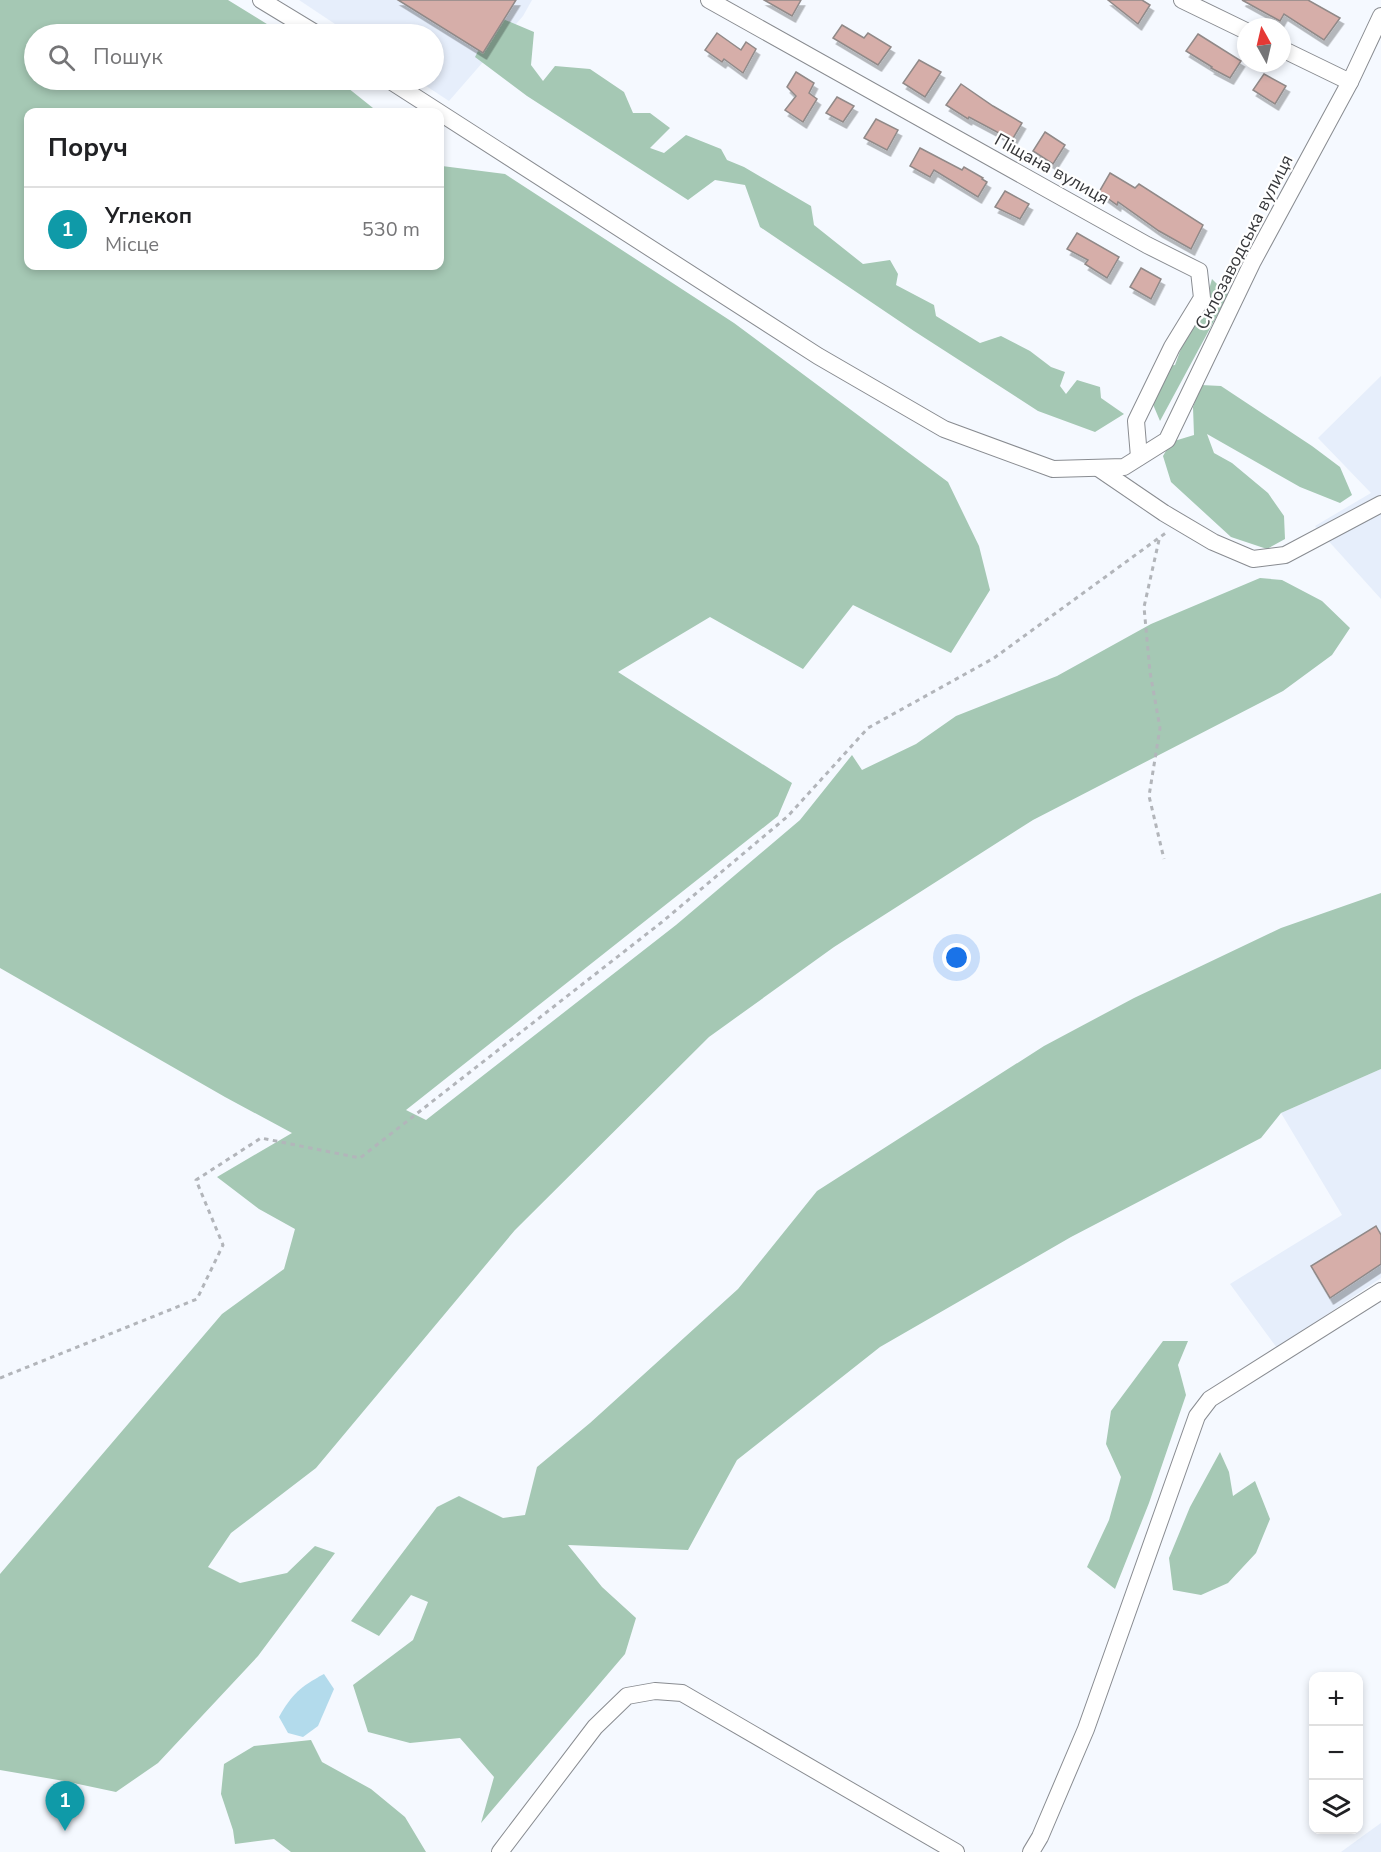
<!DOCTYPE html>
<html lang="uk">
<head>
<meta charset="utf-8">
<style>
	body { margin:0; font-family:"Nunito Sans",sans-serif; background:#f2f2f2; color:#202124 }
	.controls { position:absolute; right:18px; bottom:18px; display:grid; overflow:hidden; border-radius:12px; box-shadow:0 3px 9px #0003 }
	.controls button { width:54px; height:54px; display:grid; place-items:center; padding:0; border:0; border-bottom:2px solid #e0e0e0; background:#fff; color:#202124; font:30px sans-serif }
	.compass { position:absolute; left:1237px; top:18px; width:54px; height:54px; border-radius:50%; background:#fff; box-shadow:0 3px 9px #0003; rotate:352deg }
	.you { position:absolute; left:957px; top:958px; width:21px; height:21px; margin:-15px; border:4px solid #fff; border-radius:50%; background:#1a73e8; box-shadow:0 0 0 9px #1a73e833 }
	.badge { display:grid; place-items:center; width:39px; height:39px; border-radius:50%; background:#983016; color:#fff; font-size:20px; font-weight:700 }
	.pin { position:absolute; translate:-50% -50px; filter:drop-shadow(0 2px 3px #0008) }
	.pin::after { content:''; position:absolute; top:32px; width:21px; height:18px; background:inherit; clip-path:polygon(0 0,100% 0,50% 100%) }
	.list { margin:0; padding:0; list-style:none }
	h2 { display:flex; justify-content:space-between; align-items:center; height:78px; margin:0; padding:0 24px; font-size:26px }
	h2 small { font-size:20px; font-weight:400; color:#757577 }
	.list li { display:grid; grid-template-columns:39px 1fr auto; gap:18px; align-items:center; box-sizing:border-box; height:84px; padding:0 24px; border-top:2px solid #e0e0e0 }
	.list b { display:block; font-size:22px; white-space:nowrap }
	.list p { margin:0; font-size:20px; white-space:nowrap; color:#757577 }
	.list em { font-size:20px; font-style:normal; color:#757577 }
	.icon { flex:none; width:33px; height:33px; fill:none; stroke:currentColor; stroke-width:2; stroke-linecap:round; stroke-linejoin:round }
	.map { position:relative; flex:none; width:1381px; height:1852px; overflow:hidden }
	.search { position:absolute; background:#fff; box-shadow:0 3px 9px #0003; left:24px; top:24px; width:420px; height:66px; display:flex; align-items:center; gap:15px; box-sizing:border-box; padding:0 21px; border-radius:33px; color:#757577; font-size:22px }
	.panel { position:absolute; background:#fff; box-shadow:0 3px 9px #0003; left:24px; top:108px; width:420px; height:162px; border-radius:12px }
	.map>svg:first-child { display:block }
	.built { fill:#e6eefb }
	.forest { fill:#a5c8b4 }
	.water { fill:#b3dbec }
	.building { fill:#d6aea9; stroke:#908988; stroke-width:1.5; filter:url(#shadow) }
	.lines { fill:none; stroke-linecap:round; stroke-linejoin:round }
	.minor-casing { stroke:#898c91; stroke-width:18 }
	.path { stroke:#b2b5ba; stroke-width:3; stroke-dasharray:4.5 4.5; stroke-linecap:butt }
	.minor { stroke:#fff; stroke-width:16 }
	.labels { text-anchor:middle; stroke-width:4.5; stroke-linejoin:round; paint-order:stroke }
	.street-label { font-size:18px; fill:#37383b; stroke:#fff }
</style>
</head>
<body>
<div class="map">
<svg width="1381" height="1852" viewBox="0 0 1381 1852">
	<defs>
		<filter id="shadow"><feDropShadow dx="3.5" dy="6" stdDeviation="0" flood-color="#0004"/></filter>
	</defs>
	<rect width="100%" height="100%" fill="#f5f9ff"/>
	<!-- built -->
	<g class="built">
		<polygon points="299,0 532,0 523,16 449,101 417,80 434,80 434,34 350,34"/>
		<polygon points="1381,376 1381,599 1315,526 1371,493 1318,438"/>
		<polygon points="1381,1069 1381,1278 1277,1348 1230,1284 1342,1215 1281,1113"/>
		<polygon points="1381,1823 1381,1852 1341,1852 1367,1833"/>
	</g>
	<!-- forest -->
	<g class="forest">
		<polygon points="0,0 228,0 283,34 34,34 34,80 338,80 378,112 28,112 28,266 440,266 440,163 442,166 505,174 734,323 948,482 979,546 990,590 951,653 853,605 803,669 710,617 618,672 792,783 778,816 406,1110 426,1120 676,925 800,820 852,755 862,770 916,744 956,716 1057,676 1151,624 1260,578 1282,580 1322,601 1350,628 1332,655 1283,691 1033,820 834,947 709,1037 515,1230 316,1468 231,1533 208,1567 240,1583 287,1573 315,1546 335,1553 258,1656 158,1763 116,1792 64,1781 0,1770 0,1574 222,1314 284,1269 295,1229 259,1209 217,1177 292,1133 225,1097 0,968"/>
		<polygon points="496,16 534,32 531,65 543,81 555,66 590,69 624,92 633,113 650,113 670,128 650,148 664,153 686,135 721,149 727,160 744,167 811,206 814,225 863,264 890,260 898,274 896,285 934,305 936,316 980,343 1001,336 1030,351 1051,367 1065,372 1060,386 1066,394 1077,380 1100,387 1101,398 1124,414 1095,432 1038,411 914,331 760,227 745,185 715,180 688,200 527,96 475,57"/>
		<polygon points="1212,279 1228,295 1160,421 1149,395 1168,366 1175,365 1190,324 1208,293"/>
		<polygon points="1201,385 1221,386 1312,446 1340,467 1352,495 1340,503 1300,487 1207,434 1214,453 1232,463 1268,493 1284,516 1285,539 1267,549 1231,537 1171,482 1163,456 1171,442 1194,435 1193,407"/>
		<polygon points="1381,893 1381,1069 1281,1113 1261,1138 1071,1237 880,1347 737,1460 688,1550 568,1545 602,1587 636,1618 625,1654 481,1823 494,1777 460,1738 410,1743 368,1732 353,1685 413,1640 428,1602 411,1595 379,1636 351,1621 437,1507 459,1496 503,1518 525,1515 537,1467 590,1423 738,1289 817,1191 1044,1046 1134,998 1281,928"/>
		<polygon points="1163,1341 1188,1341 1178,1365 1186,1395 1149,1503 1115,1589 1087,1567 1109,1520 1121,1477 1106,1444 1111,1411"/>
		<polygon points="1220,1452 1229,1472 1233,1496 1255,1481 1270,1519 1256,1553 1228,1583 1201,1595 1173,1590 1169,1558 1190,1507"/>
		<polygon points="311,1740 322,1762 371,1789 405,1817 426,1852 291,1852 274,1839 235,1844 233,1830 221,1794 224,1764 254,1746"/>
	</g>
	<!-- water -->
	<path class="water" d="M324,1674L334,1689L318,1726L303,1737L288,1733L279,1717C292,1694 300,1687 324,1674Z"/>
	<!-- building -->
	<g class="building">
		<polygon points="398,0 516,0 483,53"/>
		<polygon points="764,0 801,0 792,16"/>
		<polygon points="1108,0 1142,0 1150,5 1138,24"/>
		<polygon points="1242,0 1308,0 1340,18 1324,40 1284,14 1280,21"/>
		<polygon points="842,25 864,38 868,33 891,47 878,65 833,38"/>
		<polygon points="717,33 741,50 746,42 756,49 743,73 724,59 722,62 705,50"/>
		<polygon points="1198,34 1241,61 1230,78 1211,68 1212,67 1186,51"/>
		<polygon points="919,60 941,72 925,97 903,83"/>
		<polygon points="796,72 814,83 809,93 817,99 803,122 785,110 796,96 787,87"/>
		<polygon points="1264,74 1286,86 1275,104 1253,90"/>
		<polygon points="961,84 993,106 1022,123 1012,140 969,117 968,119 946,105"/>
		<polygon points="837,97 854,106 843,122 826,113"/>
		<polygon points="876,119 898,130 887,150 864,138"/>
		<polygon points="1045,132 1065,145 1053,164 1033,151"/>
		<polygon points="920,148 962,170 964,167 983,178 982,179 987,182 978,197 934,170 930,177 910,166"/>
		<polygon points="1110,173 1135,188 1139,184 1203,225 1191,249 1159,231 1118,202 1117,205 1099,192"/>
		<polygon points="1005,191 1029,204 1020,219 995,207"/>
		<polygon points="1077,233 1119,257 1107,278 1085,264 1088,260 1067,249"/>
		<polygon points="1141,268 1161,279 1151,299 1130,287"/>
		<polygon points="1376,1226 1381,1235 1381,1264 1330,1298 1311,1266"/>
	</g>
	<g class="lines">
		<!-- minor casing -->
		<g class="minor-casing">
			<g id="minor">
				<polyline points="261,0 317,34"/>
				<polyline points="709,0 1147,245 1199,271 1202,298 1172,347 1136,421 1139,457"/>
				<polyline points="1182,0 1246,31"/>
				<polyline points="1282,49 1350,82"/>
				<polyline points="389,80 818,356 944,429 1053,469 1124,467 1167,440 1252,263 1350,82 1381,16"/>
				<polyline points="1098,468 1164,513 1213,542 1253,559 1285,555 1381,504"/>
				<polyline points="500,1852 595,1727 627,1696 655,1691 682,1693 956,1852"/>
				<polyline points="1031,1852 1040,1837 1086,1729 1197,1416 1210,1399 1381,1291"/>
			</g>
		</g>
		<!-- path -->
		<g class="path">
			<polyline points="1159,540 1144,607 1150,672 1160,728 1149,796 1164,859"/>
			<polyline points="0,1378 197,1299 223,1245 196,1180 261,1138 360,1158 662,922 788,816 868,728 994,658 1167,532"/>
		</g>
		<!-- minor -->
		<use href="#minor" class="minor"/>
	</g>
	<g class="labels">
		<!-- street labels -->
		<g class="street-label">
			<text transform="translate(1052 169) rotate(29)" y="6">Піщана вулиця</text>
			<text transform="translate(1244 242) rotate(-63)" y="6">Склозаводська вулиця</text>
		</g>
	</g>
</svg>
<div class="controls">
<button>+</button>
<button>−</button>
<button><svg class="icon" aria-label="layers" viewBox="0 0 24 24"><path d="M12 4l9 5-9 5-9-5zM3 14l9 5 9-5"/></svg></button>
</div>
<svg class="compass" viewBox="-18 -18 36 36"><path d="M0-13l5 13h-10z" fill="#e53935"/><path d="M0 13l5-13h-10z" fill="#757577"/></svg>
<div class="you"></div>
<div class="pin badge" style="left:65px;top:1831px;background:#0f9aa8">1</div>
<div class="search"><svg class="icon" aria-label="search" viewBox="0 0 24 24"><circle cx="10" cy="10" r="6"/><path d="M15 15l6 6"/></svg>Пошук</div>
<section class="panel">
<h2>Поруч<small></small></h2>
<ul class="list">
<li><span class="badge" style="background:#0f9aa8">1</span><div><b>Углекоп</b><p>Місце</p></div><em>530 m</em></li>
</ul>
</section>
</div>
</body>
</html>
